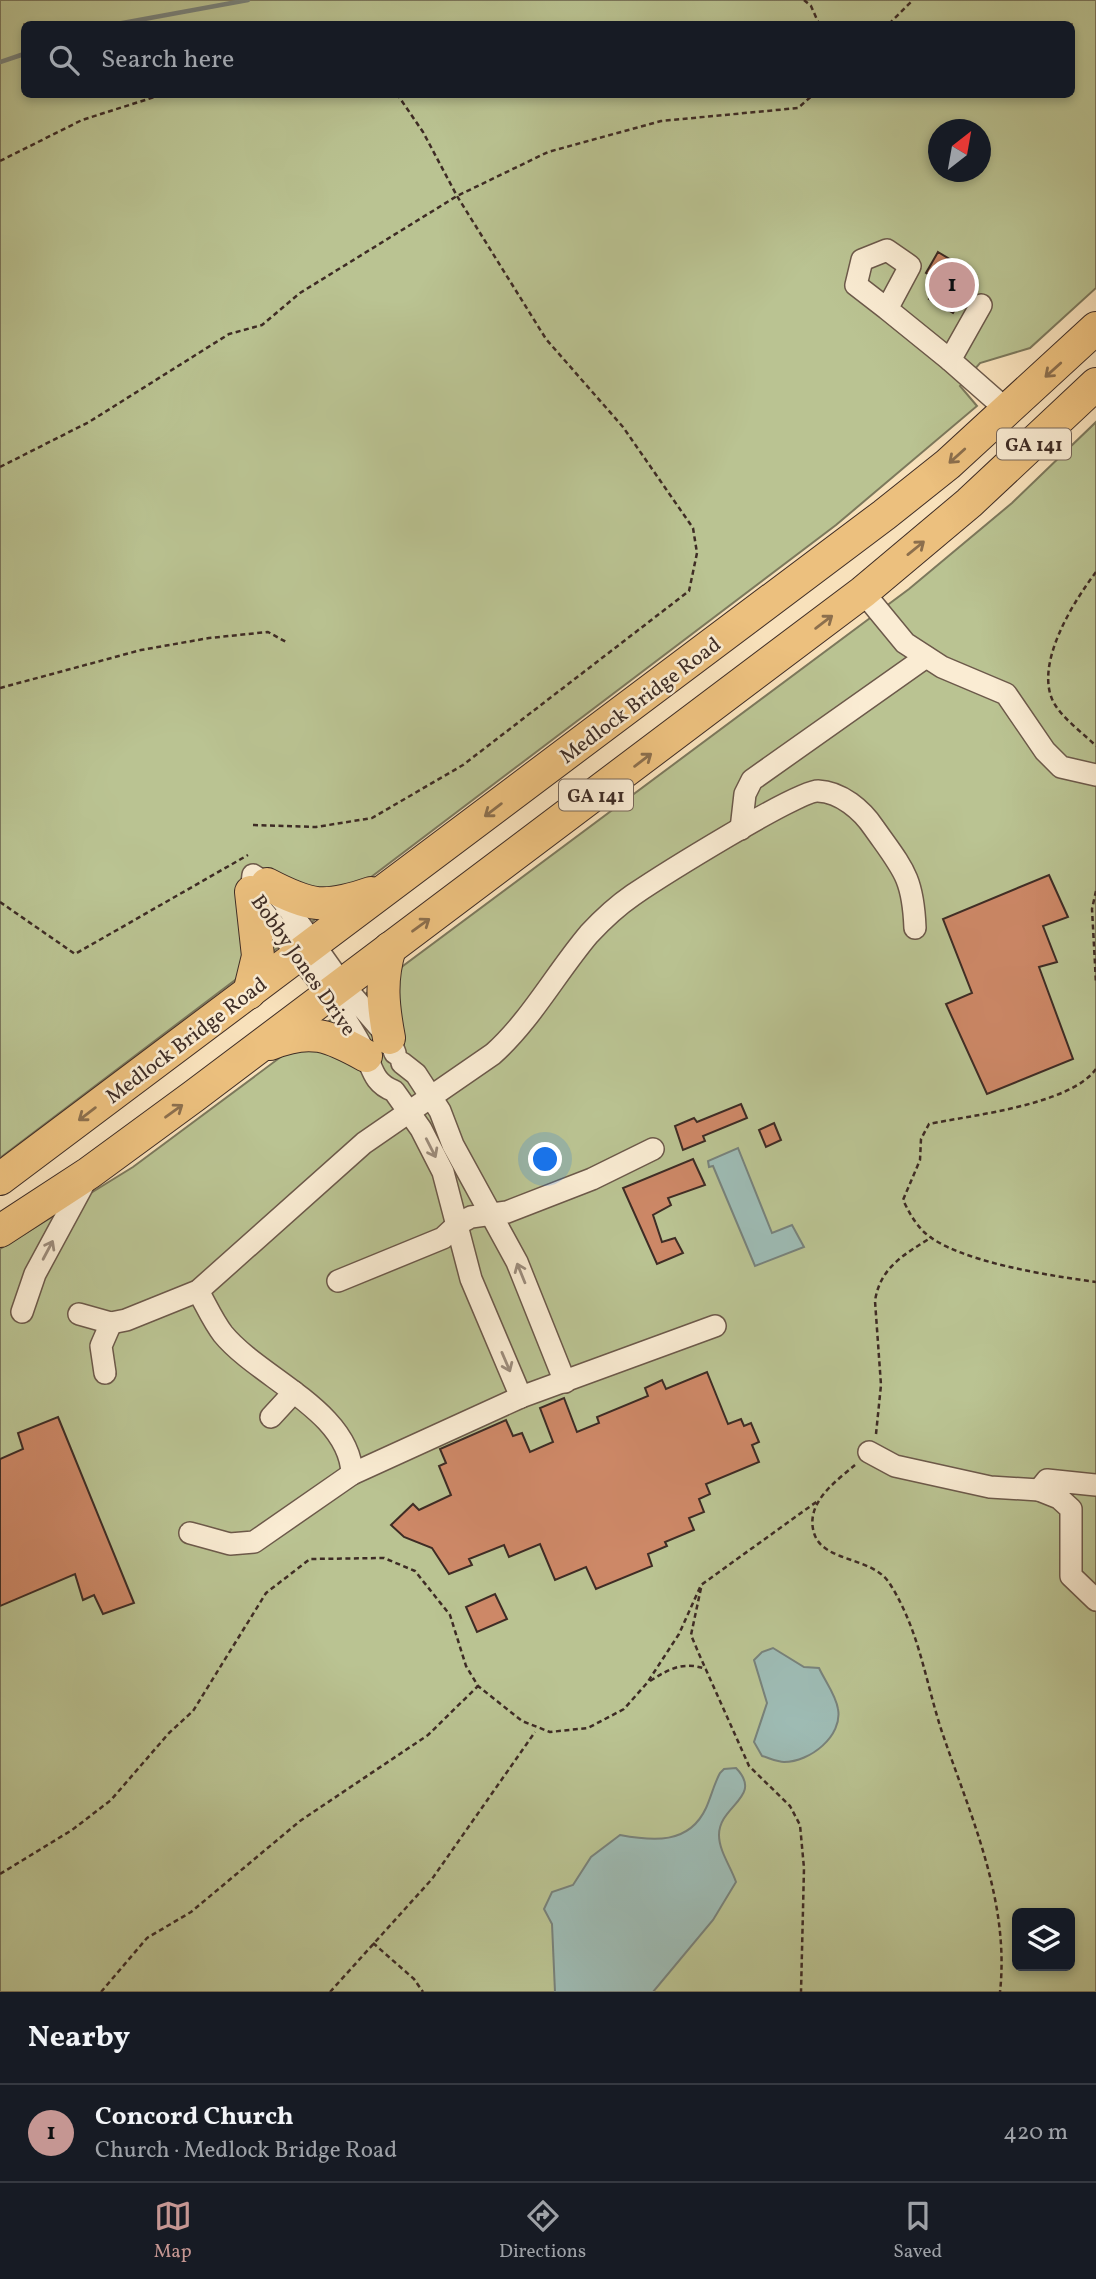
<!DOCTYPE html>
<html lang="en">
<head>
<meta charset="utf-8">
<style>
	body { margin:0; font-family:Vollkorn,serif; background:#242831; color:#f1f3f6 }
	.controls { position:absolute; right:21px; bottom:21px; display:grid; overflow:hidden; border-radius:10px; box-shadow:0 4px 10px #0003 }
	.controls button { width:63px; height:63px; display:grid; place-items:center; padding:0; border:0; border-bottom:2px solid #363941; background:#171b24; color:#f1f3f6; font:35px sans-serif }
	.compass { position:absolute; left:928px; top:119px; width:63px; height:63px; border-radius:50%; background:#171b24; box-shadow:0 4px 10px #0003; rotate:31deg }
	.you { position:absolute; left:546px; top:1160px; width:24px; height:24px; margin:-18px; border:5px solid #fff; border-radius:50%; background:#1a73e8; box-shadow:0 0 0 10px #1a73e833 }
	.badge { display:grid; place-items:center; width:46px; height:46px; border-radius:50%; background:#c59692; color:#111; font-size:23px; font-weight:700 }
	.pin { position:absolute; translate:-50% -50%; border:4px solid #fff; box-shadow:0 2px 7px #0006 }
	.list { margin:0; padding:0; list-style:none }
	h2 { display:flex; justify-content:space-between; align-items:center; height:91px; margin:0; padding:0 28px; font-size:30px }
	h2 small { font-size:23px; font-weight:400; color:#9ea1a6 }
	.list li { display:grid; grid-template-columns:46px 1fr auto; gap:21px; align-items:center; box-sizing:border-box; height:98px; padding:0 28px; border-top:2px solid #363941 }
	.list b { display:block; font-size:26px; white-space:nowrap }
	.list p { margin:0; font-size:23px; white-space:nowrap; color:#9ea1a6 }
	.list em { font-size:23px; font-style:normal; color:#9ea1a6 }
	.icon { flex:none; width:38px; height:38px; fill:none; stroke:currentColor; stroke-width:2; stroke-linecap:round; stroke-linejoin:round }
	.map { position:relative; flex:none; width:1096px; height:1992px; overflow:hidden }
	.search { position:absolute; background:#171b24; box-shadow:0 4px 10px #0003; left:21px; right:21px; top:21px; height:77px; display:flex; align-items:center; gap:18px; box-sizing:border-box; padding:0 24px; border-radius:10px; color:#9ea1a6; font-size:26px }
	.sheet { height:189px; background:#171b24 }
	nav { display:flex; justify-content:space-around; align-items:center; box-sizing:border-box; height:98px; border-top:2px solid #363941; background:#171b24; font-size:19px; color:#9ea1a6 }
	nav a { display:grid; justify-items:center; gap:4px }
	nav .on { color:#c59692 }
	.map>svg:first-child { display:block }
	.green { fill:#bac392; stroke:#7c785c; stroke-width:2; fill-rule:evenodd }
	.water { fill:#9ebcb5; stroke:#78827b; stroke-width:2 }
	.lines { fill:none; stroke-linecap:round; stroke-linejoin:round }
	.stream { stroke:#78827b; stroke-width:4.5 }
	.building { fill:#cd8867; stroke:#3e2c25; stroke-width:2 }
	.minor-casing { stroke:#6c594a; stroke-width:24 }
	.highway-casing { stroke:#3e2c25; stroke-width:34 }
	.path { stroke:#3e2c25; stroke-width:2.5; stroke-dasharray:5 3.5; stroke-linecap:butt }
	.minor { stroke:#faecd3; stroke-width:21 }
	.highway { stroke:#ecc07e; stroke-width:32 }
	.oneway { stroke:#8c6f4d }
	.oneway2 { stroke:#9c8c7c }
	.labels { text-anchor:middle; stroke-width:5; stroke-linejoin:round; paint-order:stroke }
	.shield { fill:#faecd3; stroke:#766659; stroke-width:2 }
	.shield-label { font-size:19px; font-weight:bold; fill:#3e2c25 }
	.street-label { font-size:21px; fill:#3e2c25; stroke:#faecd3 }
</style>
</head>
<body>
<div class="map">
<svg width="1096" height="1992" viewBox="0 0 1096 1992">
	<rect width="100%" height="100%" fill="#f8e1bb"/>
	<filter id="stains"><feTurbulence type="fractalNoise" baseFrequency=".00286" numOctaves="4"/><feColorMatrix values="0 0 0 0 .2 0 0 0 0 .09 0 0 0 0 .02 0 0 0 .5 -.17"/></filter>
	<radialGradient id="worn" r=".72"><stop offset=".6" stop-color="#630" stop-opacity="0"/><stop offset="1" stop-color="#630" stop-opacity=".3"/></radialGradient>
	<!-- green -->
	<g class="green">
		<path d="M0,0H1096V288L1030,348L980,363L960,386L977,406L836,525L0,1158ZM24,24H1072V94H24ZM939,130H981V172H939Z"/>
		<path d="M1096,422V1992H0V1249L133,1167L909,589L1012,503ZM1017,1913H1070V1966H1017Z"/>
	</g>
	<!-- water -->
	<g class="water">
		<polygon points="738,1148 772,1233 792,1225 804,1247 755,1266 713,1166 709,1167 708,1161"/>
		<path d="M773,1648L804,1667L819,1668C825,1681 836,1695 838,1709C843,1736 810,1762 784,1762C778,1762 769,1758 762,1756L754,1742L767,1703L754,1660L762,1652Z"/>
		<path d="M736,1768C764,1797 719,1805 719,1835C719,1851 731,1867 736,1882L713,1920L653,1992H555L552,1924L544,1909L552,1892L573,1885L591,1857L620,1835C652,1841 689,1845 706,1808C711,1797 714,1784 720,1773L724,1769Z"/>
	</g>
	<g class="lines">
		<!-- stream -->
		<g class="stream">
			<polyline points="117,24 248,0"/>
			<polyline points="0,62 24,54"/>
		</g>
	</g>
	<!-- building -->
	<g class="building">
		<polygon points="938,252 976,275 953,313 929,299 940,281 926,273"/>
		<polygon points="1049,875 1068,917 1043,926 1057,962 1039,967 1073,1059 987,1094 946,1004 972,993 943,919"/>
		<polygon points="741,1104 747,1118 703,1136 705,1141 683,1150 675,1126 694,1118 697,1122"/>
		<polygon points="774,1123 781,1140 766,1147 759,1130"/>
		<polygon points="693,1159 705,1185 668,1198 671,1205 653,1215 662,1242 675,1238 683,1253 657,1264 623,1188"/>
		<polygon points="707,1372 728,1424 741,1419 744,1426 751,1423 759,1442 752,1445 759,1462 706,1484 710,1494 699,1499 704,1512 689,1518 694,1530 665,1542 667,1546 648,1554 652,1566 596,1589 586,1567 555,1580 540,1544 509,1557 504,1545 469,1559 472,1565 449,1574 432,1548 404,1537 391,1525 413,1504 419,1510 451,1495 439,1466 446,1463 440,1449 506,1420 513,1436 522,1433 530,1452 553,1442 540,1408 564,1398 577,1432 599,1423 597,1417 648,1396 645,1388 662,1380 666,1389"/>
		<polygon points="58,1417 134,1603 103,1614 94,1595 83,1600 75,1574 0,1606 0,1459 23,1449 18,1433"/>
		<polygon points="495,1594 507,1619 477,1632 466,1607"/>
	</g>
	<g class="lines">
		<!-- minor casing -->
		<g class="minor-casing">
			<g id="minor">
				<polyline points="981,305 950,360 1008,411"/>
				<polyline points="887,309 856,285 862,260 887,250 910,266 887,309 950,360"/>
				<polyline points="863,592 905,643 942,667 1006,694 1045,751 1061,767 1096,775"/>
				<polyline points="741,829 745,794 752,780 926,657"/>
				<path d="M395,1053L389,1038L342,984L283,901L267,884L253,875L251,892L259,906C296,953 339,1001 366,1055C373,1071 375,1084 394,1091L421,1129L443,1172L471,1279L521,1397"/>
				<polyline points="402,1063 416,1074 440,1111 453,1145 517,1262 565,1382"/>
				<polyline points="338,1281 443,1238 458,1224 471,1217 507,1212 592,1179 653,1149"/>
				<path d="M198,1291C206,1305 213,1321 223,1334C259,1378 350,1411 352,1474"/>
				<polyline points="22,1312 35,1274 88,1176"/>
				<path d="M79,1314L111,1323L126,1320L198,1291L364,1143L493,1054C531,1020 556,973 589,934C602,920 617,906 633,895C658,878 798,790 818,791C841,792 862,810 874,828C903,869 913,877 915,928"/>
				<polyline points="105,1373 101,1346 111,1323"/>
				<polyline points="271,1417 294,1392"/>
				<polyline points="869,1452 895,1466 990,1487 1039,1490"/>
				<polyline points="1096,1485 1047,1480 1039,1490 1059,1498 1071,1509 1071,1576 1096,1600"/>
				<polyline points="190,1533 230,1544 254,1542 352,1474 521,1397 715,1326"/>
			</g>
		</g>
		<!-- highway casing -->
		<g class="highway-casing">
			<g id="highway">
				<path d="M267,884C311,907 324,909 371,893"/>
				<polyline points="249,993 258,956 251,892"/>
				<path d="M389,1038C383,1006 380,980 390,948"/>
				<path d="M270,1044C311,1027 330,1036 366,1056"/>
				<polyline points="0,1179 884,515 948,464 1096,328"/>
				<polyline points="0,1231 89,1173 194,1096 863,592 969,503 1096,384"/>
			</g>
		</g>
		<!-- path -->
		<g class="path">
			<polyline points="804,0 811,6 819,24"/>
			<polyline points="889,24 913,0"/>
			<polyline points="0,161 82,120 164,94"/>
			<polyline points="0,467 89,422 229,334 262,325 300,293 457,196 548,152 661,121 798,108 814,94"/>
			<path d="M1096,572C1074,601 1033,665 1054,703C1063,719 1083,733 1096,746"/>
			<polyline points="0,688 141,650 209,638 268,632 288,643"/>
			<polyline points="253,825 316,827 372,818 463,765 689,591 697,553 693,528 623,427 546,339 457,196 423,132 397,94"/>
			<polyline points="1096,891 1092,909 1096,983"/>
			<polyline points="0,902 75,954 248,855"/>
			<path d="M1096,1069C1070,1105 972,1115 929,1124L921,1139L920,1160L903,1200C909,1212 914,1222 924,1232C956,1262 1052,1276 1096,1282"/>
			<path d="M876,1434L881,1385L875,1301C880,1267 905,1254 932,1237"/>
			<path d="M855,1465C835,1482 805,1503 814,1533C823,1563 873,1556 890,1584C919,1630 925,1679 941,1729C970,1815 1010,1900 1000,1992"/>
			<polyline points="701,1588 691,1635 699,1654 749,1766 790,1806 800,1825 804,1868 801,1992"/>
			<path d="M650,1681C669,1669 683,1661 706,1669"/>
			<polyline points="0,1874 72,1830 111,1800 169,1733 193,1711 266,1593 310,1559 384,1558 415,1571 450,1615 466,1666 478,1686 522,1721 550,1732 588,1728 624,1709 647,1683 679,1634 701,1585 819,1500"/>
			<polyline points="373,1943 414,1979 423,1992"/>
			<polyline points="101,1992 147,1938 191,1912 300,1821 428,1735 478,1686"/>
			<polyline points="330,1992 432,1879 535,1732"/>
		</g>
		<!-- minor -->
		<use href="#minor" class="minor"/>
		<!-- highway -->
		<use href="#highway" class="highway"/>
	</g>
	<!-- one-way arrows -->
	<defs><path id="oneway-shaft" d="M-6 0H5M1.5-3L5.5 0L1.5 3" fill="none" stroke-width="1.6" stroke-linecap="round" stroke-linejoin="round" transform="scale(1.75)"/></defs>
	<g class="oneway">
		<use href="#oneway-shaft" transform="translate(1053 370) rotate(138)"/>
		<use href="#oneway-shaft" transform="translate(957 456) rotate(138)"/>
		<use href="#oneway-shaft" transform="translate(916 548) rotate(-39)"/>
		<use href="#oneway-shaft" transform="translate(824 622) rotate(-37)"/>
		<use href="#oneway-shaft" transform="translate(643 760) rotate(-37)"/>
		<use href="#oneway-shaft" transform="translate(493 810) rotate(143)"/>
		<use href="#oneway-shaft" transform="translate(421 925) rotate(-36)"/>
		<use href="#oneway-shaft" transform="translate(174 1111) rotate(-36)"/>
		<use href="#oneway-shaft" transform="translate(87 1114) rotate(143)"/>
	</g>
	<g class="oneway2">
		<use href="#oneway-shaft" transform="translate(431 1148) rotate(63)"/>
		<use href="#oneway-shaft" transform="translate(48 1250) rotate(-62)"/>
		<use href="#oneway-shaft" transform="translate(521 1273) rotate(-112)"/>
		<use href="#oneway-shaft" transform="translate(506 1362) rotate(67)"/>
	</g>
	<g class="labels">
		<!-- shield labels -->
		<g class="shield">
			<rect x="997" y="428.5" width="74" height="31" rx="5"/>
			<rect x="559" y="779.5" width="74" height="31" rx="5"/>
		</g>
		<g class="shield-label">
			<text x="1034" y="451">GA 141</text>
			<text x="596" y="802">GA 141</text>
		</g>
		<!-- street labels -->
		<g class="street-label">
			<text transform="translate(640 700) rotate(-37)" y="7">Medlock Bridge Road</text>
			<text transform="translate(304 965) rotate(55)" y="7">Bobby Jones Drive</text>
			<text transform="translate(186 1040) rotate(-37)" y="7">Medlock Bridge Road</text>
		</g>
	</g>
	<rect width="100%" height="100%" filter="url(#stains)"/>
	<rect width="100%" height="100%" fill="url(#worn)"/>
</svg>
<div class="controls">
<button><svg class="icon" aria-label="layers" viewBox="0 0 24 24"><path d="M12 4l9 5-9 5-9-5zM3 14l9 5 9-5"/></svg></button>
</div>
<svg class="compass" viewBox="-18 -18 36 36"><path d="M0-13l5 13h-10z" fill="#e53935"/><path d="M0 13l5-13h-10z" fill="#9ea1a6"/></svg>
<div class="you"></div>
<div class="pin badge" style="left:952px;top:285px">1</div>
<div class="search"><svg class="icon" aria-label="search" viewBox="0 0 24 24"><circle cx="10" cy="10" r="6"/><path d="M15 15l6 6"/></svg>Search here</div>
</div>
<section class="sheet">
<h2>Nearby<small></small></h2>
<ul class="list">
<li><span class="badge">1</span><div><b>Concord Church</b><p>Church · Medlock Bridge Road</p></div><em>420 m</em></li>
</ul>
</section>
<nav>
<a class="on"><svg class="icon" aria-label="map" viewBox="0 0 24 24"><path d="M3 6l6-2 6 2 6-2v14l-6 2-6-2-6 2zM9 4v14M15 6v14"/></svg>Map</a>
<a><svg class="icon" aria-label="directions" viewBox="0 0 24 24"><path d="M12 3l9 9-9 9-9-9zM9 14v-3h6M13 9l2 2-2 2"/></svg>Directions</a>
<a><svg class="icon" aria-label="saved" viewBox="0 0 24 24"><path d="M7 4h10v16l-5-4-5 4z"/></svg>Saved</a>
</nav>
</body>
</html>
